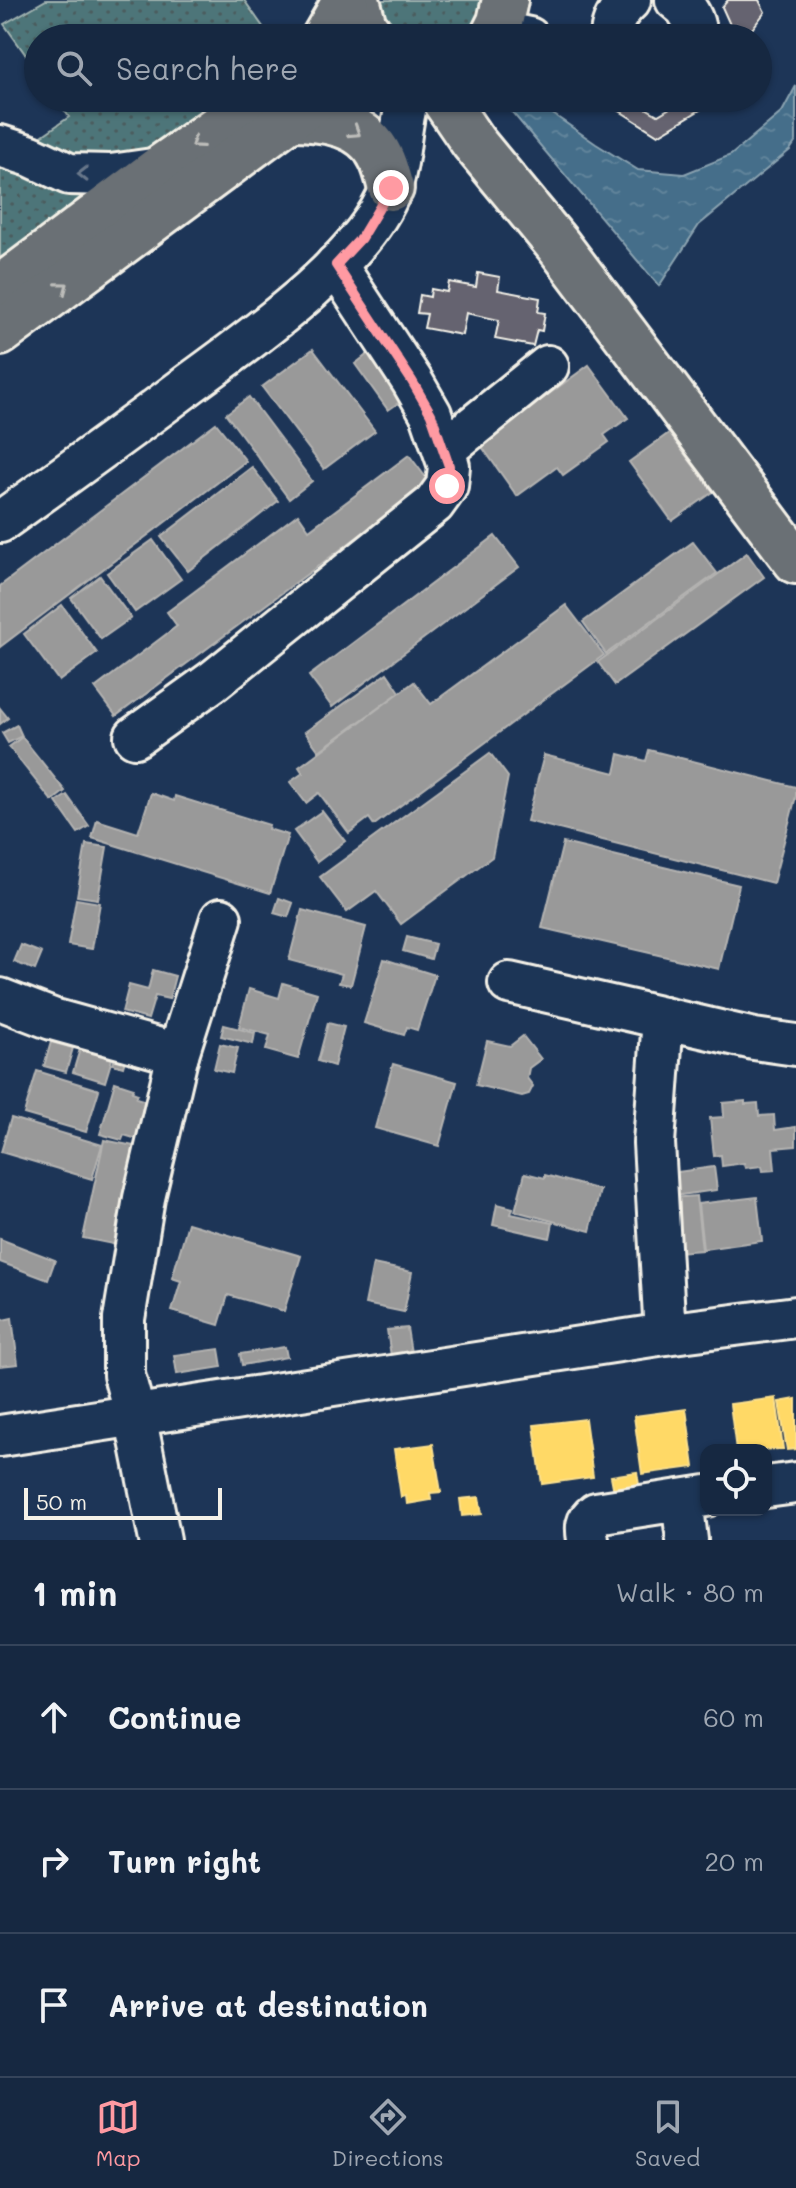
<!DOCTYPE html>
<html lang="en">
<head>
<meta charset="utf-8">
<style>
	body { margin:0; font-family:Mali,sans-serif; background:#23344c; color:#f1f3f6 }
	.controls { position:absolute; right:24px; bottom:24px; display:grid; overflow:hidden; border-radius:16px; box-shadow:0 2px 6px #0004 }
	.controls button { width:72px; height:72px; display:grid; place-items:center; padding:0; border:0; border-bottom:2px solid #35445a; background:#162841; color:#f1f3f6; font:40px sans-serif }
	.scale { position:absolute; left:24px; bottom:20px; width:198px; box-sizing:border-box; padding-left:8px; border:4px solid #f4f1e8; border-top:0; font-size:22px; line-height:28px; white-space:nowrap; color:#f4f1e8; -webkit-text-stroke:6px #1d3557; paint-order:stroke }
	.stop { position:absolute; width:24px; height:24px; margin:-18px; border:6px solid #ff9aa2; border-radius:50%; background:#fff }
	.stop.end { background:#ff9aa2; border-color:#fff; box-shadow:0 2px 8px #0008 }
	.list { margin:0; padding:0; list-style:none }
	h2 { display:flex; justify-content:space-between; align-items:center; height:104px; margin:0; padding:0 32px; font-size:34px }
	h2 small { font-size:26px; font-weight:400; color:#9ea6b1 }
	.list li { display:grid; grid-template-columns:52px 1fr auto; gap:24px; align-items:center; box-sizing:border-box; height:144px; padding:0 32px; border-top:2px solid #35445a }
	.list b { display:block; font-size:30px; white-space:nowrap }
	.list em { font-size:26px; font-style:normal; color:#9ea6b1 }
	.icon { flex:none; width:44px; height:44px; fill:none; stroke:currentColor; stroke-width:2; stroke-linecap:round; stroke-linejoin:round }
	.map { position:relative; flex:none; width:796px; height:1540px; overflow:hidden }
	.search { position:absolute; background:#162841; box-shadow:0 2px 6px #0004; left:24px; right:24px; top:24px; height:88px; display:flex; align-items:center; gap:20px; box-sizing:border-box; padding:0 28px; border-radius:44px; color:#9ea6b1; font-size:30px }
	.sheet { height:536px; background:#162841 }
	nav { display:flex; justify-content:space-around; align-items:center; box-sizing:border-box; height:112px; border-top:2px solid #35445a; background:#162841; font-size:22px; color:#9ea6b1 }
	nav a { display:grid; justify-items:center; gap:4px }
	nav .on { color:#ff9aa2 }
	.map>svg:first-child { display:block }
	.grass { fill:url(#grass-dots); stroke:#a1b3b0; stroke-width:2 }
	.water { fill:url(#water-ripples); stroke:#8aa2b0; stroke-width:2 }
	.homes { fill:#ffd966; stroke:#fce08d; stroke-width:2 }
	.industry { fill:#999; stroke:#b4b3b1; stroke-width:2 }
	.building { fill:#65646f; stroke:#f4f1e8; stroke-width:2 }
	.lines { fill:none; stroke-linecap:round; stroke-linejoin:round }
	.minor-casing { stroke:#f4f1e8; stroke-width:46 }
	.major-casing { stroke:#f4f1e8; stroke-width:50 }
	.minor { stroke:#1d3557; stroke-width:40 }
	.major { stroke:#6a7074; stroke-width:44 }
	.oneway { stroke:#bdbdba }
	.oneway2 { stroke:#68778a }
	.route { stroke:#ff9aa2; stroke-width:10 }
</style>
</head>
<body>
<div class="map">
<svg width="796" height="1540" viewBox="0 0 796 1540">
	<defs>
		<pattern id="grass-dots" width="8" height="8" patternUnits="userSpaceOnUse" patternTransform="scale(2)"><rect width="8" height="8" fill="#4e7579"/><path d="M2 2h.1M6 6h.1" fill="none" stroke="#4b5c5d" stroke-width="1.8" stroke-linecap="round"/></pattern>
		<pattern id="water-ripples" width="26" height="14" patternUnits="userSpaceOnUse" patternTransform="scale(2)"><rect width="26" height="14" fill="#446e8a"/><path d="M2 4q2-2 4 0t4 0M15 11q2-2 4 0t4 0" fill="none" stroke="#60839a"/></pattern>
	</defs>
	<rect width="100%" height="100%" fill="#1d3557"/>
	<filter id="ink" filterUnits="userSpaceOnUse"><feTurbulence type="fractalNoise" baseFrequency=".0125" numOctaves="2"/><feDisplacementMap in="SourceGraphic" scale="16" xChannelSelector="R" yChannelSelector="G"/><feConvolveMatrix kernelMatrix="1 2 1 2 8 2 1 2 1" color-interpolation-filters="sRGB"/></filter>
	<g filter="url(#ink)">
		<!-- grass -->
		<g class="grass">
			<polygon points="46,0 244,0 271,38 38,38 38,72 4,24"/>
			<polygon points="372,0 489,0 479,29 468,38 394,38"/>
			<polygon points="56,98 260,98 0,289 0,165 69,117"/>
		</g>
		<!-- water -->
		<polygon class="water" points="796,86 796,141 790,150 699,225 659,286 506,105 547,110 596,144 638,170 684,174 731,155 782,112"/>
		<!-- homes -->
		<g class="homes">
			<polygon points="776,1398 783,1449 736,1450 730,1404"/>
			<polygon points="796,1399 796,1449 787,1450 779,1402"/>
			<polygon points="686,1409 694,1467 642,1474 634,1416"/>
			<polygon points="585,1419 593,1477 542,1484 534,1425"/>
			<polygon points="433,1444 441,1492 430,1493 431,1500 407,1504 406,1496 401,1497 394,1449"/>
			<polygon points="637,1472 641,1498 616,1502 611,1476"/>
			<polygon points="479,1497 482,1514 462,1516 460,1499"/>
		</g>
		<!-- industry -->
		<g class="industry">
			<polygon points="313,349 375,431 324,469 262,387"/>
			<polygon points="373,350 407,397 388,410 355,364"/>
			<polygon points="589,365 628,418 604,435 609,442 563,475 557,467 517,496 480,444"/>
			<polygon points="249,397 312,481 289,499 226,414"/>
			<polygon points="216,423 246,461 0,647 0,586"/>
			<polygon points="669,433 713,492 672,521 629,462"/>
			<polygon points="409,455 430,483 116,716 95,688 177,626 167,612 298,514 309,530"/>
			<polygon points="252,467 278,501 188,571 161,537"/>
			<polygon points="495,536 519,567 332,707 309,676"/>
			<polygon points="153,540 181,579 135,612 107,573"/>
			<polygon points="693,542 717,573 606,654 583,622"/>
			<polygon points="747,553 764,577 615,685 598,662"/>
			<polygon points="100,576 131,618 101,639 71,598"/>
			<polygon points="62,605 97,653 59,681 24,634"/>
			<polygon points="566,605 604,655 374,825 369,818 349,833 319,793 306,803 290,782 303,773 299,767 414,682 431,704"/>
			<polygon points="387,673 400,692 319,751 305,732"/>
			<polygon points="0,708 8,718 0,724"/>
			<polygon points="17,725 22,736 8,743 2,733"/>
			<polygon points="22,737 65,791 52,801 9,747"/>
			<polygon points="649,750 796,787 796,796 773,883 527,821 544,755 615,773 619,754 646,761"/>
			<polygon points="490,753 508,777 492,857 401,924 376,891 347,912 320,877"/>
			<polygon points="151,793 174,801 175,796 269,825 268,829 288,835 270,893 92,838 97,820 138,833"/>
			<polygon points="67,795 89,826 78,833 56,802"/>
			<polygon points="322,811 345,841 317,862 294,831"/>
			<polygon points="563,843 739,885 719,969 542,928"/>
			<polygon points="86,844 107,847 98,899 77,896"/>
			<polygon points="279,898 293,903 288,917 274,913"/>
			<polygon points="76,899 100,903 92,949 68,945"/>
			<polygon points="302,910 366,927 351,985 339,983 342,974 289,960"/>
			<polygon points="407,937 435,944 431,959 403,951"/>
			<polygon points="21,945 42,953 35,970 14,962"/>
			<polygon points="384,959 435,975 417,1030 407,1027 404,1035 364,1023"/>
			<polygon points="153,970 175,976 169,999 155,996 148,1019 122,1012 129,985 148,990"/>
			<polygon points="283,983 317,993 298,1059 266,1050 270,1035 239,1027 249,989 279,998"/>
			<polygon points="328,1023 344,1027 334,1066 318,1061"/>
			<polygon points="224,1025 255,1033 253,1044 221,1036"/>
			<polygon points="523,1036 541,1059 529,1068 527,1078 533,1086 529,1094 522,1096 476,1085 487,1041 510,1046"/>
			<polygon points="51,1042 73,1048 66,1072 44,1066"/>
			<polygon points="220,1044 238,1048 232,1073 214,1069"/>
			<polygon points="118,1048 128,1050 123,1067 113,1064"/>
			<polygon points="80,1049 112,1059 105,1082 73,1072"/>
			<polygon points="393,1064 457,1082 439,1146 375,1128"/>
			<polygon points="37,1071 99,1090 86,1132 24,1114"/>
			<polygon points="115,1082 134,1088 132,1092 138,1094 136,1098 153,1103 145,1114 137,1139 124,1135 122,1140 100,1134"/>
			<polygon points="745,1101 745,1104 758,1103 759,1116 774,1115 775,1130 796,1127 796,1146 773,1148 775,1170 763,1171 762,1166 745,1168 744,1163 722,1166 721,1155 714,1156 710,1118 724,1117 723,1103"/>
			<polygon points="11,1118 102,1145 92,1179 1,1152"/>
			<polygon points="104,1140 144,1148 123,1246 83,1238"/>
			<polygon points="714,1167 717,1190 673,1196 670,1173"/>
			<polygon points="525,1173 545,1178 545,1175 600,1190 590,1231 515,1211"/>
			<polygon points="696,1196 702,1250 677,1252 671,1198"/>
			<polygon points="757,1197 762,1241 703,1249 698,1204"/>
			<polygon points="497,1204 513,1208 511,1214 553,1223 550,1238 493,1225"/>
			<polygon points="188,1223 301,1256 284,1311 228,1295 219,1325 172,1311 181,1281 172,1278"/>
			<polygon points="0,1239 55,1260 48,1280 0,1262"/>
			<polygon points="373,1264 412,1272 404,1312 365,1304"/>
			<polygon points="0,1310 3,1320 12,1318 18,1364 0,1366"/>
			<polygon points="407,1328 411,1353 391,1356 387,1330"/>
			<polygon points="285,1347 287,1357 242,1365 240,1354"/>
			<polygon points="219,1349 222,1367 177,1374 174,1355"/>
		</g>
		<!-- building -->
		<g class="building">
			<polygon points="728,0 759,0 765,12 752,29 731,27 722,7"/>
			<polygon points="599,98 628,98 658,115 687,98 720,98 658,135"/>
			<polygon points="478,273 500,277 498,290 540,298 538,312 545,313 542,331 537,330 533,346 495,339 499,320 466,313 462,335 424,328 427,314 417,313 420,295 430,297 431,289 447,292 449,282 476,287"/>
		</g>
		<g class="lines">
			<!-- minor casing -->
			<g class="minor-casing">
				<g id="minor">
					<path d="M676,0C690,9 695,22 696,38"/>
					<polyline points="496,31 529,38"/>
					<path d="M611,38C611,22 618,11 630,0"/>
					<polyline points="0,146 31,156 69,174 111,175 160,168"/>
					<polyline points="444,450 548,366"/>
					<path d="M0,522C63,477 126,432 188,385C248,341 366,259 391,188C401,159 399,127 408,98"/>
					<polyline points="135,737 213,681 434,504 447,486 449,466 431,414 412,381 336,265"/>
					<polyline points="509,983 663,1018"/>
					<polyline points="0,999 52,1019 178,1054"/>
					<polyline points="665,1334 654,1143 663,1018 754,1039 796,1045"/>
					<polyline points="0,1436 665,1334 796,1317"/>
					<polyline points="766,1487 796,1483"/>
					<polyline points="682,1500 687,1540"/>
					<polyline points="160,1540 135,1415 124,1375 124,1319 144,1198 178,1054 221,919"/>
					<path d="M588,1540C586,1528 585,1521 596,1513L706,1496"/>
				</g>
			</g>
			<!-- major casing -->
			<g class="major-casing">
				<g id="major">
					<polyline points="357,0 364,26 373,38"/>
					<polyline points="324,38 346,0"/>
					<polyline points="492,38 500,22 505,0"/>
					<polyline points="443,98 473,142 558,245 796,561"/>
					<path d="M289,118C324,118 365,123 381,158C386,168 388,179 391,188"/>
					<polyline points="0,288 160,168 260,98"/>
					<polyline points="0,333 317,98"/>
				</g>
			</g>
			<!-- minor -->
			<use href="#minor" class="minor"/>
			<!-- major -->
			<use href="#major" class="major"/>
		</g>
		<!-- one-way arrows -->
		<defs><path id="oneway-chevron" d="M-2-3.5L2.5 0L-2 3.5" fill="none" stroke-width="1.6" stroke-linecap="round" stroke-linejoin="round" transform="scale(2)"/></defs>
		<g class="oneway">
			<use href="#oneway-chevron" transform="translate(355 132) rotate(33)"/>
			<use href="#oneway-chevron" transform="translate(196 143) rotate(145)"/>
			<use href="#oneway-chevron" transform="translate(63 287) rotate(-37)"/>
		</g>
		<use class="oneway2" href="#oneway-chevron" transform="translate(83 174) rotate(-179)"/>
	</g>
	<g class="lines" filter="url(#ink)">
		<!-- route -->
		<polyline class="route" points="391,188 361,238 336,265 412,381 431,414 449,466 447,486"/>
	</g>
</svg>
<div class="controls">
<button><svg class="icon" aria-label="locate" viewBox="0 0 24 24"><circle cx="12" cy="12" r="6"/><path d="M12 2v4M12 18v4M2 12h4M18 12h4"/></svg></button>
</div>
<div class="scale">50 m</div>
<div class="stop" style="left:447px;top:486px"></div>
<div class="stop end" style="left:391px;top:188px"></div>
<div class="search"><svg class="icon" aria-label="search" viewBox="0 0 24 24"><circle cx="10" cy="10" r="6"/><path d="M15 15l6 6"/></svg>Search here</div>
</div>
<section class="sheet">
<h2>1 min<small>Walk · 80 m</small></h2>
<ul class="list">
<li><svg class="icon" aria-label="ahead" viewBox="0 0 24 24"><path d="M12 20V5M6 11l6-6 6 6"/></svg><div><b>Continue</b></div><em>60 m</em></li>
<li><svg class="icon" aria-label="right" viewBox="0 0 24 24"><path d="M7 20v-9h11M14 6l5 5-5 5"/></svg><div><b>Turn right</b></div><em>20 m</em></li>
<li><svg class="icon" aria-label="arrive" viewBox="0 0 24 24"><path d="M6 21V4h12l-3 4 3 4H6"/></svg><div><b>Arrive at destination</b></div></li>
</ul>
</section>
<nav>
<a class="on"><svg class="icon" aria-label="map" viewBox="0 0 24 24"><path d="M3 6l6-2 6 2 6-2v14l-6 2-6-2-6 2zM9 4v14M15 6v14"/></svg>Map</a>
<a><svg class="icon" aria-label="directions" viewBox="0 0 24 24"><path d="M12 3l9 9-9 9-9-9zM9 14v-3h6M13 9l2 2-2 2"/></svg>Directions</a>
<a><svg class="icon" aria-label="saved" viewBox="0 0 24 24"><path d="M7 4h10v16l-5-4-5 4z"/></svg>Saved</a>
</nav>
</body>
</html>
